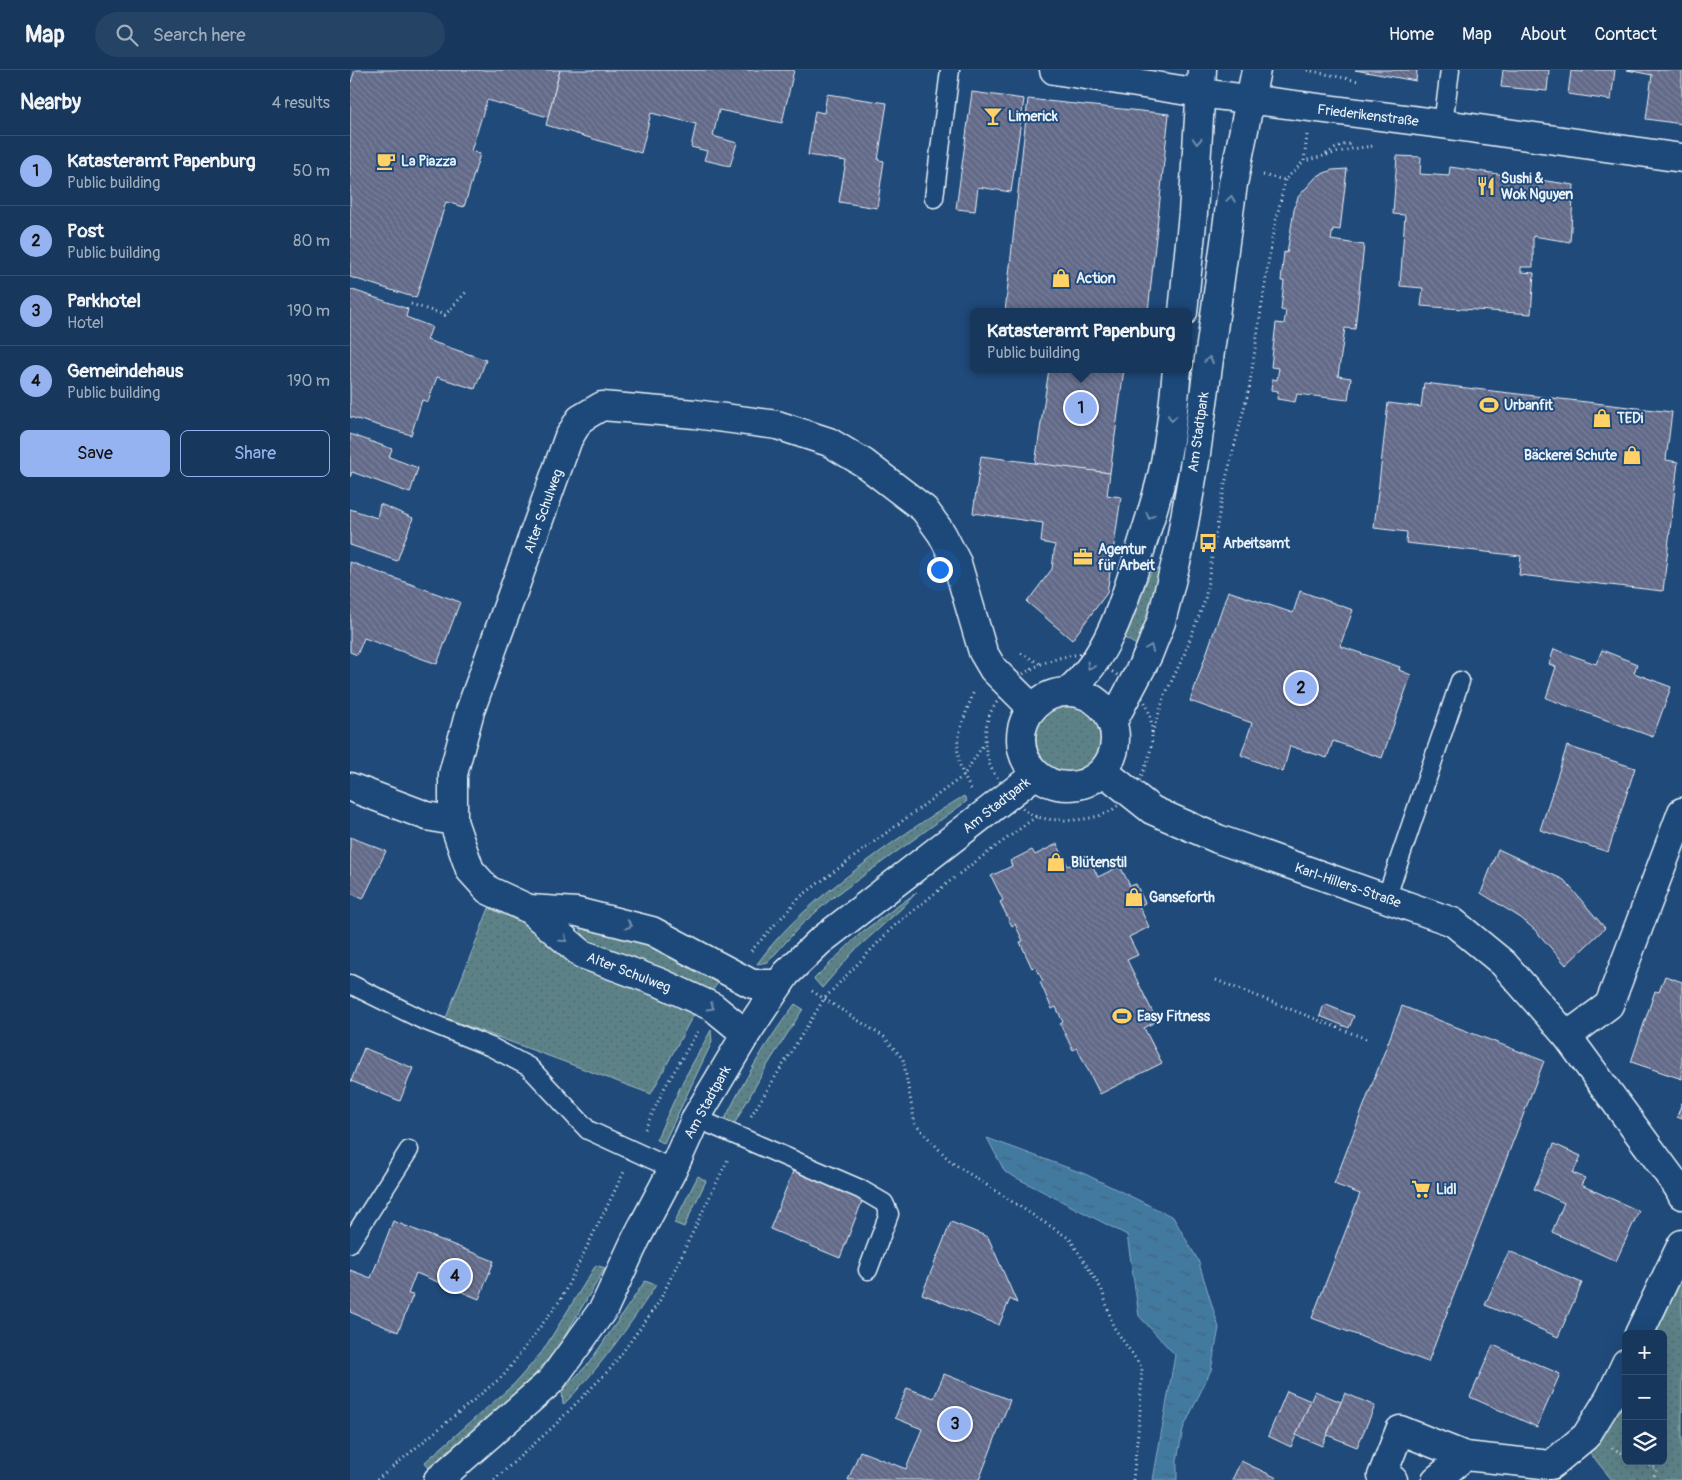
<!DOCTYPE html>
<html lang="en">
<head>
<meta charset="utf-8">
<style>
	body { margin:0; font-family:Pangolin,sans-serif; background:#244365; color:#f1f3f6 }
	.controls { position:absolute; right:15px; bottom:15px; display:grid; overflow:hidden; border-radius:8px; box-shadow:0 5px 20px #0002 }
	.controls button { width:45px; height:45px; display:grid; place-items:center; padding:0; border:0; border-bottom:1px solid #365272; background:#17385c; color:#f1f3f6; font:25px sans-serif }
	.you { position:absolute; left:589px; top:499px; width:18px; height:18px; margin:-12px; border:4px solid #fff; border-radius:50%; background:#1a73e8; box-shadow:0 0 0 8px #1a73e833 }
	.badge { display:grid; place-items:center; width:32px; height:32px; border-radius:50%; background:#95b2f1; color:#111; font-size:16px; font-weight:700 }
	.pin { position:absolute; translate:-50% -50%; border:2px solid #fff; box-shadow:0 1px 5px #0006 }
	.popup { position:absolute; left:620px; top:238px; width:222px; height:65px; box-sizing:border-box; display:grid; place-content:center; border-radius:8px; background:#17385c; filter:drop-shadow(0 1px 4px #0005); font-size:16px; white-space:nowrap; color:#9eacbb }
	.popup b { font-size:19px; color:#f1f3f6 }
	.popup::after { content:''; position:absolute; left:50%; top:100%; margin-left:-10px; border:10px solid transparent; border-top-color:#17385c }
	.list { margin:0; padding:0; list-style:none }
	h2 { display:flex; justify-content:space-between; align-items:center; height:65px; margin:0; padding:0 20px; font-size:21px }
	h2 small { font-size:16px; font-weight:400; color:#9eacbb }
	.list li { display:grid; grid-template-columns:32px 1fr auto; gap:15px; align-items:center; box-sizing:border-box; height:70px; padding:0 20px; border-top:1px solid #365272 }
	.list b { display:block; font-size:19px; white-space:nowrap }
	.list p { margin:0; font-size:16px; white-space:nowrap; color:#9eacbb }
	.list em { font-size:16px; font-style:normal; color:#9eacbb }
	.actions { display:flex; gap:10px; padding:15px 20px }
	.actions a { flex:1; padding:11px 0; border:1px solid #95b2f1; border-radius:8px; text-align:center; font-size:18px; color:#95b2f1 }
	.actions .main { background:#95b2f1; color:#111 }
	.icon { flex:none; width:28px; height:28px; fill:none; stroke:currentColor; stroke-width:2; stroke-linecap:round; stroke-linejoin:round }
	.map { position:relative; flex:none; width:1332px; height:1410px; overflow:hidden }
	header { display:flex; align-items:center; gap:30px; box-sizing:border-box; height:70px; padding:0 25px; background:#17385c; border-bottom:1px solid #365272 }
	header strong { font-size:24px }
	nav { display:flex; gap:28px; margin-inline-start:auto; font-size:18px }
	.search { width:350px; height:45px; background:#244365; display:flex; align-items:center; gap:12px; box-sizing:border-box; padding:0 18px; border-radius:28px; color:#9eacbb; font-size:19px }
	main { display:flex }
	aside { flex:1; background:#17385c }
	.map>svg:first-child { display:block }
	.grass { fill:url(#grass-dots); stroke:#a2bac0 }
	.water { fill:url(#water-ripples); stroke:#84a9c3 }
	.building { fill:url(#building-back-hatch); stroke:#e8f1f8 }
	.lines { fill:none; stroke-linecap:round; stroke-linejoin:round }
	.service-casing { stroke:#e8f1f8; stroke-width:21 }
	.minor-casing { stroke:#e8f1f8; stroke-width:31 }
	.path { stroke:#e8f1f8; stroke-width:3; stroke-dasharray:1 4; stroke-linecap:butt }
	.service { stroke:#1f4a7a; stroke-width:18 }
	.minor { stroke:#1f4a7a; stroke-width:28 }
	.oneway { stroke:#6f8dac }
	.labels { text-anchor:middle; stroke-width:4; stroke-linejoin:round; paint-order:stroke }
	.street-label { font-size:14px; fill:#e8f1f8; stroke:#1f4a7a }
	.poi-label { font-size:14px; font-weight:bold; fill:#e8f1f8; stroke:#1f4a7a; text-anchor:start }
</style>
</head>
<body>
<header>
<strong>Map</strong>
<div class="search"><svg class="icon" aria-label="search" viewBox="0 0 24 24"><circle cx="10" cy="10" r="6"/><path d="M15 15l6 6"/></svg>Search here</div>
<nav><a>Home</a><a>Map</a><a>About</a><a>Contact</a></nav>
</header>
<main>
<aside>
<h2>Nearby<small>4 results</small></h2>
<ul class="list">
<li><span class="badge">1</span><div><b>Katasteramt Papenburg</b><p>Public building</p></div><em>50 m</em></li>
<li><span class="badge">2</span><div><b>Post</b><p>Public building</p></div><em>80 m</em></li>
<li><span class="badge">3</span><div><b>Parkhotel</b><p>Hotel</p></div><em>190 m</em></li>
<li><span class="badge">4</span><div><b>Gemeindehaus</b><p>Public building</p></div><em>190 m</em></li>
</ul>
<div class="actions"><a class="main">Save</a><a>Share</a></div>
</aside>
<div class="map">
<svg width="1332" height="1410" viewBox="0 0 1332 1410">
	<defs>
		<pattern id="grass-dots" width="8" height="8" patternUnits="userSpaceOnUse" patternTransform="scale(1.25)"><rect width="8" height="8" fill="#5c8288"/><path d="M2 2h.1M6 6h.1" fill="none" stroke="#536b6f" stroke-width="1.8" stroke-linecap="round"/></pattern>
		<pattern id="water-ripples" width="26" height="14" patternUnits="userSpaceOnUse" patternTransform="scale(1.25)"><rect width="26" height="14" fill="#42799f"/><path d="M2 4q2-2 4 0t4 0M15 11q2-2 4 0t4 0" fill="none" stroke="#446379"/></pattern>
		<pattern id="building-back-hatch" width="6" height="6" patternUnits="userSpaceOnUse" patternTransform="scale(1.25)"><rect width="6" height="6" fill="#636a89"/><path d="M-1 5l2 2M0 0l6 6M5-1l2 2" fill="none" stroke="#79809a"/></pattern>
	</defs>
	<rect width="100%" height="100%" fill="#1f4a7a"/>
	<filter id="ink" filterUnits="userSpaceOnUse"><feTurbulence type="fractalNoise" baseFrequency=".02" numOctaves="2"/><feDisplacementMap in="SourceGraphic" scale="10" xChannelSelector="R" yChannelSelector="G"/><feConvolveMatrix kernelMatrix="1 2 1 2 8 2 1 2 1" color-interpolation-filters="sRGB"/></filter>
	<g filter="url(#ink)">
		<!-- grass -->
		<g class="grass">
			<polygon points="803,498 815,503 790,577 771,566"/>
			<circle cx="720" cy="669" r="34"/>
			<path d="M614,726L617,731L481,829L451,855L418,892L407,894C437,852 475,823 516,792C547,769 580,746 614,726Z"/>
			<polygon points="567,822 552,838 504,881 472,918 464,909 512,862"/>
			<polygon points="139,838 184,858 348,939 340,951 301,1024 96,948"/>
			<polygon points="231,856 294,869 353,900 368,913 359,925 242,877 231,861"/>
			<path d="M445,934L453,939L415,999L382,1058L373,1053C394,1010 416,972 445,934Z"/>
			<polygon points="361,960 362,972 314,1073 306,1070 333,1011"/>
			<polygon points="348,1106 356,1111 334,1157 324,1153"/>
			<polygon points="246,1195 255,1198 209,1276 181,1309 80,1400 75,1392 164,1314 192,1282"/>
			<polygon points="1332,1197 1332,1410 1262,1410 1240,1383 1276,1319 1276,1391 1313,1391 1313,1264 1301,1264"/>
			<path d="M295,1211L306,1215C278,1258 249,1299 213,1335L212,1321L239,1293Z"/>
		</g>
		<!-- water -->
		<polygon class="water" points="637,1068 735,1104 823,1147 848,1190 869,1258 861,1300 833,1359 827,1390 827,1410 803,1410 825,1285 789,1246 777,1165 655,1102"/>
		<!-- building -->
		<g class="building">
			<polygon points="5,0 210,0 198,47 137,30 121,81 130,84 114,137 96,132 66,228 0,207 0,15"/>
			<polygon points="210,0 444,0 432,53 369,40 363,66 387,73 380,96 354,90 357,81 341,77 346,54 301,43 291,83 196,55"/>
			<polygon points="1005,0 1067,0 1066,11"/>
			<polygon points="1153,0 1199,0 1197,21 1151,17"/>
			<polygon points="1234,0 1265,0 1261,30 1218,24 1221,1 1233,2"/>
			<polygon points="1277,0 1332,0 1332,54 1296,49 1302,5"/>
			<polygon points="622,22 674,29 661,122 628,117 625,141 606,139"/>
			<polygon points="477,24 537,33 528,90 534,91 527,138 489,132 496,91 458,85 465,41 474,43"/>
			<polygon points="678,29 819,44 798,242 655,242"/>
			<polygon points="1047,86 1071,87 1070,104 1099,106 1100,97 1224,115 1220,172 1183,166 1183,197 1171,197 1171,202 1184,203 1181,244 1071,236 1073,218 1050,216 1055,145 1043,144"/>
			<polygon points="997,99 990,160 983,159 981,170 1014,175 1005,259 995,258 988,306 1001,308 998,330 947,324 945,332 927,329 928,321 921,320 922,309 927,310 929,298 921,297 926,253 934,254 936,241 931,240 934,211 931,211 934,182 937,183 944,140 948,127 967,106 982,100"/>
			<polygon points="0,219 58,239 56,247 82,257 77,270 136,290 125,319 87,307 78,332 72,330 61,365 0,347"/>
			<polygon points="699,299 774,299 760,403 685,394"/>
			<polygon points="1074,313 1322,342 1316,390 1328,392 1313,521 1169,505 1171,486 1056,473 1057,462 1024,458 1038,333 1071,337"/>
			<polygon points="0,364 42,379 39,387 68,398 60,423 2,402 0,407"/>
			<polygon points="631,386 760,403 757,425 771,427 757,523 722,570 677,532 702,499 705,475 691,472 693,453 623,443"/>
			<polygon points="30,434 63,448 47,491 0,475 0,439 27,448"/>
			<polygon points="0,492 110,532 87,594 14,568 7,585 0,582"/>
			<polygon points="878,521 943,543 950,521 1003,540 990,576 1050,597 1049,600 1061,605 1032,688 983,671 977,688 940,676 933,702 891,685 902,653 840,631"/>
			<polygon points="1204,579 1246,594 1252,580 1287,594 1284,603 1321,617 1303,667 1196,628 1206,597 1199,594"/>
			<polygon points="1217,676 1285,698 1258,782 1190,760"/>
			<polygon points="0,767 36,781 13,829 0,823"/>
			<polygon points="707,774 718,796 738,786 748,807 770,796 780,816 786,814 795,833 789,836 799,857 779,867 788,885 777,890 807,951 794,958 812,993 750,1024 727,978 723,980 710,954 713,952 706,937 702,939 690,912 693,911 685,896 682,898 670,872 673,871 665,854 662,856 650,832 653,830 641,806 662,796 660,791 682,780 685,785"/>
			<polygon points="1148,779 1214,810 1255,858 1216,895 1185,860 1171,848 1131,823"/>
			<polygon points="1315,906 1332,912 1332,1009 1281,992 1305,921 1309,922"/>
			<polygon points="974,934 1004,946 999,958 970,946"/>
			<polygon points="1052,936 1194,991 1078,1292 962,1248 1010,1124 984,1114"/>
			<polygon points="14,978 63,998 50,1031 1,1011"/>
			<polygon points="1332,1032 1332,1049 1327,1047"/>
			<polygon points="1204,1074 1231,1086 1223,1103 1235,1108 1231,1115 1289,1141 1266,1191 1202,1162 1214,1133 1184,1119"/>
			<polygon points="443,1101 513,1129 490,1188 420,1159"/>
			<polygon points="43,1151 144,1191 129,1229 66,1203 58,1224 63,1225 48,1262 0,1242 0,1200 21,1208"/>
			<polygon points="601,1152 638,1167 667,1233 660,1229 649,1255 572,1224"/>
			<polygon points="1159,1181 1232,1213 1208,1267 1135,1235"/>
			<polygon points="1143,1275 1210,1304 1187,1357 1120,1327"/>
			<polygon points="594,1304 660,1330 629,1410 498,1410 510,1381 556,1399 572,1359 545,1348 557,1318 584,1328"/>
			<polygon points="937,1321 961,1331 941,1377 918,1366"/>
			<polygon points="965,1321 991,1332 972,1376 946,1365"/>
			<polygon points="995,1323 1025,1336 1007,1377 977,1365"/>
			<polygon points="891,1391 927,1408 926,1410 882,1410"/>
		</g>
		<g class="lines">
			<!-- service casing -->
			<g class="service-casing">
				<g id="service">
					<polyline points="1093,54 1100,0"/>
					<polyline points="584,128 600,0"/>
					<polyline points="1036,829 1110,611"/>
					<polyline points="0,914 71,949 141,977 179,997 238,1060 323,1099"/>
					<polyline points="346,1048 510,1119 534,1133 539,1144 518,1200"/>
					<polyline points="0,1173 59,1080"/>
				</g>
			</g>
			<!-- minor casing -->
			<g class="minor-casing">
				<g id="minor">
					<polyline points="704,0 850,23 1093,54 1332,88"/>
					<polyline points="833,242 843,143 852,0"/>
					<path d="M718,621C758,589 775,529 790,481C798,454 808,426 814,397C821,365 824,332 827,299"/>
					<circle cx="718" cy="669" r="47"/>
					<polyline points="762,653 798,585 811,552 830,476 845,391 883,114 906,0"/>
					<polyline points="753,701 802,740 868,769 1103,852 1153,893 1217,966 1328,1117 1332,1125"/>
					<polyline points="0,717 77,746 103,751"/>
					<polyline points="179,839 227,842 302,861 402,914 429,914"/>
					<polyline points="396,964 363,937 311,913 232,884 179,839 138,820 120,800 103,751 103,704 120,641 218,369 230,349 252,336 345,344 427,355 479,372 514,393 574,439 592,464 607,493 633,582 643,599 682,638"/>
					<polyline points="1217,966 1259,935 1332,742"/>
					<polyline points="1289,1264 1332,1174"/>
					<polyline points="88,1410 201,1311 254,1238 286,1169 323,1099 346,1048 396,964 436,904 469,872 686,704"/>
					<polyline points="1043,1410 1032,1406 1050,1360 1115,1386 1201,1395 1236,1366 1260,1327 1276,1293"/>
					<polyline points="1086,1410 1115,1386"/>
				</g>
			</g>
			<!-- path -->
			<g class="path">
				<polyline points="957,0 1008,11"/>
				<polyline points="957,65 954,91 1001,79 1023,76"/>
				<polyline points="976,84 991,75 1002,74"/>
				<polyline points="913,105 935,110 954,91"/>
				<polyline points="61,234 95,245 118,220"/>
				<polyline points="671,583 690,594"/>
				<path d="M732,584C753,596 789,614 798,639C810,673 794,715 766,737C753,748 728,751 712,750C701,750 689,749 679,743C664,733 654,717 644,703C633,686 632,656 643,638C648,631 652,623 657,616C661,613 665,610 669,607C690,592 707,587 732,584Z"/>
				<polyline points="802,663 815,625 834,585 855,530 870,438 877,405 899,319 922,169 935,110"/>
				<path d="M621,719C597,680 610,660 624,621"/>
				<polyline points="609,804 687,746"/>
				<polyline points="401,881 450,827 613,706 634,674"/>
				<polyline points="866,910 1019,970"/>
				<polyline points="462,921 534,967 553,989 565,1054 601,1092 720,1169 752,1220 763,1256 792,1298 790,1343 783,1410"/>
				<polyline points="401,1046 474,929 543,857 604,808"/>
				<polyline points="295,1059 315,1017 348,961"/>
				<polyline points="1262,1378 1276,1385"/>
				<polyline points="1290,1391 1307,1399 1302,1410"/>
				<polyline points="27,1410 154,1305 211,1229 274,1102"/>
				<polyline points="144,1410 203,1357 261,1298 309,1232 378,1089"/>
			</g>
			<!-- service -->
			<use href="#service" class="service"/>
			<!-- minor -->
			<use href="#minor" class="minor"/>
		</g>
		<!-- one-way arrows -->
		<defs><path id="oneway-chevron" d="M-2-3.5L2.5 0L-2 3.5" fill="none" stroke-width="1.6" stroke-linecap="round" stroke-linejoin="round" transform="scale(1.25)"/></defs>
		<g class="oneway">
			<use href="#oneway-chevron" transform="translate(847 71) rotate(93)"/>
			<use href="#oneway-chevron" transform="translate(881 129) rotate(-82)"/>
			<use href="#oneway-chevron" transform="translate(859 290) rotate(-82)"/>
			<use href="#oneway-chevron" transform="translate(822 348) rotate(97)"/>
			<use href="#oneway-chevron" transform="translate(800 446) rotate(106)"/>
			<use href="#oneway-chevron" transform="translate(800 578) rotate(-69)"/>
			<use href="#oneway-chevron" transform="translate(740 596) rotate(122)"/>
			<use href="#oneway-chevron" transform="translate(279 855) rotate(15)"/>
			<use href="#oneway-chevron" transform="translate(214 869) rotate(41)"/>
			<use href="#oneway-chevron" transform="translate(361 937) rotate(30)"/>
		</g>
	</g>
	<!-- icons -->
	<defs>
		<g id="bar-bare" transform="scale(1.5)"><path d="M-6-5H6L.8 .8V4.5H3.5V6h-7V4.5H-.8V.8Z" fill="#ffd166" stroke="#1f4a7a" stroke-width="2.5" paint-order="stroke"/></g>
		<g id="cafe-bare" transform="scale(1.5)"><path d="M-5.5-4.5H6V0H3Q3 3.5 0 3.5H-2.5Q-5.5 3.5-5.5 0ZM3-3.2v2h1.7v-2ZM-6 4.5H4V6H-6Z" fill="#ffd166" stroke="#1f4a7a" stroke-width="2.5" paint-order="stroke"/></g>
		<g id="restaurant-bare" transform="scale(1.5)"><path d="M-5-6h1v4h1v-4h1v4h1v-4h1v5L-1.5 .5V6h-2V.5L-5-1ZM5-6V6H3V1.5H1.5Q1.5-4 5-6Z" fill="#ffd166" stroke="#1f4a7a" stroke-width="2.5" paint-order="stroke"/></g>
		<g id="shop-bare" transform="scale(1.5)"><path d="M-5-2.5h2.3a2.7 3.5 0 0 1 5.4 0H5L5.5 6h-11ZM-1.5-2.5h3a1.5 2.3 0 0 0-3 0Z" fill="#ffd166" stroke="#1f4a7a" stroke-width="2.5" paint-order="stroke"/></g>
		<g id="stadium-bare" transform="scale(1.5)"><path d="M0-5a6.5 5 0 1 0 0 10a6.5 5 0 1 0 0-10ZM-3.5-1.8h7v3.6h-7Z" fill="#ffd166" stroke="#1f4a7a" stroke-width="2.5" paint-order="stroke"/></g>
		<g id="bus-bare" transform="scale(1.5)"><path d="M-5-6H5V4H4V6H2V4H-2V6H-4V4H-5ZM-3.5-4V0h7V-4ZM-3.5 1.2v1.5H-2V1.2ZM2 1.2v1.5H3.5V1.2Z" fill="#ffd166" stroke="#1f4a7a" stroke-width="2.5" paint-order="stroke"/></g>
		<g id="office-bare" transform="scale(1.5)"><path d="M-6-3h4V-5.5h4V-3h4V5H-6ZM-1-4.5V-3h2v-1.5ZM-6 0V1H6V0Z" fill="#ffd166" stroke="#1f4a7a" stroke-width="2.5" paint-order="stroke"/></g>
		<g id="supermarket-bare" transform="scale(1.5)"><path d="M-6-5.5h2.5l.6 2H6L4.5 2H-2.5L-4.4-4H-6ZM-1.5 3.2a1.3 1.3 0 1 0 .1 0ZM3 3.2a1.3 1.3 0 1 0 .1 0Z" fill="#ffd166" stroke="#1f4a7a" stroke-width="2.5" paint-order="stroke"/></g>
	</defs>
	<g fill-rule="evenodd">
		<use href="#bar-bare" x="643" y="46"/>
		<use href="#cafe-bare" x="36" y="91"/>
		<use href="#restaurant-bare" x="1136" y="116"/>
		<use href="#shop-bare" x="711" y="208"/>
		<use href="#stadium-bare" x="1139" y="335"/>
		<use href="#shop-bare" x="1252" y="348"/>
		<use href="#shop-bare" x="1282" y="385"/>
		<use href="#bus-bare" x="858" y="473"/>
		<use href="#office-bare" x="733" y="487"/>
		<use href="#shop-bare" x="706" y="792"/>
		<use href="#shop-bare" x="784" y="827"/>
		<use href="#stadium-bare" x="772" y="946"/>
		<use href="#supermarket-bare" x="1071" y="1119"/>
	</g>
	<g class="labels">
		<!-- street labels -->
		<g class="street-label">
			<text transform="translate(1018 45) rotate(7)" y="5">Friederikenstraße</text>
			<text transform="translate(848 362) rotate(-82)" y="5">Am Stadtpark</text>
			<text transform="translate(193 441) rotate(-70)" y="5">Alter Schulweg</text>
			<text transform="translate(646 735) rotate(-38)" y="5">Am Stadtpark</text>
			<text transform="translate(998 815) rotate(19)" y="5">Karl-Hillers-Straße</text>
			<text transform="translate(279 902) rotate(21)" y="5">Alter Schulweg</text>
			<text transform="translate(357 1032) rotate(-61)" y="5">Am Stadtpark</text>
		</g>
		<!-- poi labels -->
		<g class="poi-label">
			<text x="658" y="51">Limerick</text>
			<text x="51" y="96">La Piazza</text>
			<text x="1151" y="113">Sushi &amp;<tspan x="1151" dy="16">Wok Nguyen</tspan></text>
			<text x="726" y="213">Action</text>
			<text x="1154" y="340">Urbanfit</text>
			<text x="1267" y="353">TEDi</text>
			<text x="1267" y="390" text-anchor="end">Bäckerei Schute</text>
			<text x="873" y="478">Arbeitsamt</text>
			<text x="748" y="484">Agentur<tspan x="748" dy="16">für Arbeit</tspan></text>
			<text x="721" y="797">Blütenstil</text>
			<text x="799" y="832">Ganseforth</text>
			<text x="787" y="951">Easy Fitness</text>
			<text x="1086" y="1124">Lidl</text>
		</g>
	</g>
</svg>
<div class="controls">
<button>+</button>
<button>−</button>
<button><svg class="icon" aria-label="layers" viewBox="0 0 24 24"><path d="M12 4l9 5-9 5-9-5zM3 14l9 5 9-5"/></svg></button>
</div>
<div class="you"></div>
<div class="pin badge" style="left:731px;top:338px">1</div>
<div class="popup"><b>Katasteramt Papenburg</b>Public building</div>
<div class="pin badge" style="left:951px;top:618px">2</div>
<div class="pin badge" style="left:605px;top:1354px">3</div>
<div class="pin badge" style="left:105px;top:1206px">4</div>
</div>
</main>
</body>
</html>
